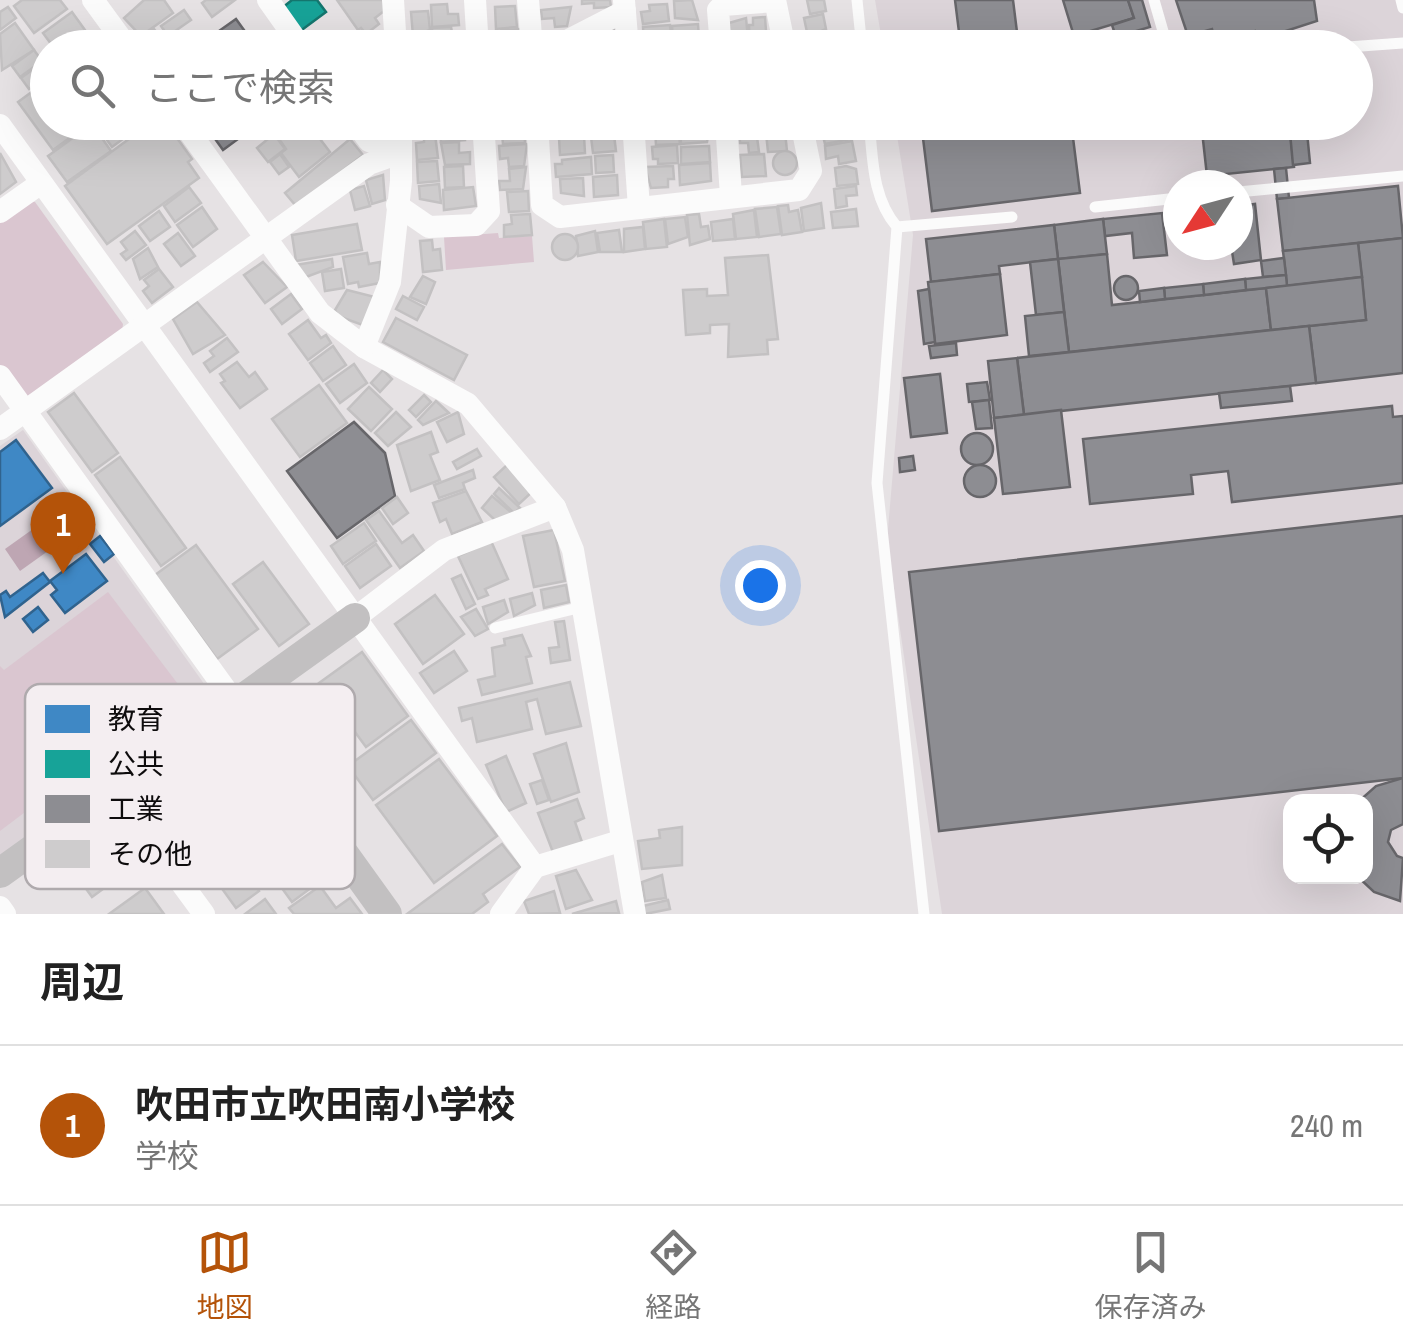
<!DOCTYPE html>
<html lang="ja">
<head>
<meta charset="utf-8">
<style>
	body { margin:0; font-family:"Archivo Narrow","Noto Sans JP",sans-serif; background:#f2f2f2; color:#222 }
	.controls { position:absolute; right:30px; bottom:30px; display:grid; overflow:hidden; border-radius:20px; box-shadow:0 10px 40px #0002 }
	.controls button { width:90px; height:90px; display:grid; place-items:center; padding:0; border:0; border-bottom:2px solid #e0e0e0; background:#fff; color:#222; font:50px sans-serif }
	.compass { position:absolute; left:1163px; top:170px; width:90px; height:90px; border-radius:50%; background:#fff; box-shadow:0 10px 40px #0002; rotate:234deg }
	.you { position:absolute; left:760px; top:585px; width:35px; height:35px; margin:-25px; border:8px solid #fff; border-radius:50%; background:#1a73e8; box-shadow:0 0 0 15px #1a73e833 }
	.badge { display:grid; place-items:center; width:65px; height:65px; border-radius:50%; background:#b45309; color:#fff; font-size:32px; font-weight:700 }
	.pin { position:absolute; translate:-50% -82px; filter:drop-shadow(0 2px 5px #0008) }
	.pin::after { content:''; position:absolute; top:52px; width:35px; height:30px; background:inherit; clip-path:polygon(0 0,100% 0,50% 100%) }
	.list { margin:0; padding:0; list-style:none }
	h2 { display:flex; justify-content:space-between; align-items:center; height:130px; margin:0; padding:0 40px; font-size:42px }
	h2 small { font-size:32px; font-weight:400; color:#767676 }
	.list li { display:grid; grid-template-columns:65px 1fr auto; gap:30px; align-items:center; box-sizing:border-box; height:160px; padding:0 40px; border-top:2px solid #e0e0e0 }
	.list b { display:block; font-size:38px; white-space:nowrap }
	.list p { margin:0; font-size:32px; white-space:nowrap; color:#767676 }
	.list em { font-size:32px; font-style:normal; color:#767676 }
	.icon { flex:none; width:55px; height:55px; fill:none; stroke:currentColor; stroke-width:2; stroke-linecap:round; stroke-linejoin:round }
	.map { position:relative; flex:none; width:1403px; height:914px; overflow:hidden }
	.search { position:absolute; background:#fff; box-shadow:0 10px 40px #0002; left:30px; right:30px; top:30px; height:110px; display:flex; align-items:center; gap:25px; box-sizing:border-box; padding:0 35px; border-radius:55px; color:#767676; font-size:38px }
	.sheet { height:290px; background:#fff }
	nav { display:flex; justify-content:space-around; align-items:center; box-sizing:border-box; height:140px; border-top:2px solid #e0e0e0; background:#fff; font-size:28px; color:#767676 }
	nav a { display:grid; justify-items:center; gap:5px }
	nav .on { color:#b45309 }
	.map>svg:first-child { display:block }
	.built { fill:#dcd4d9; fill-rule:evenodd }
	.green { fill:#dac6d0 }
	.water { fill:#bea6b3 }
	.schools { fill:#3f88c5; stroke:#30638e; stroke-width:2.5 }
	.public { fill:#17a398; stroke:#14766e; stroke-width:2.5 }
	.industry { fill:#8d8d92; stroke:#67666a; stroke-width:2.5 }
	.building { fill:#cecccd; stroke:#c3c1c2; stroke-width:2.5 }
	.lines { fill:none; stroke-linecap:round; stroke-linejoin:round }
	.lane { stroke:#fbfbfb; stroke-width:11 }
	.street { stroke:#fbfbfb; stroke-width:22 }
	.secondary { stroke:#c2c0c1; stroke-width:30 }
	.key { fill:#f4eef1; stroke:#afaaad; stroke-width:2.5 }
	.key-label { font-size:28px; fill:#0e0c0d }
</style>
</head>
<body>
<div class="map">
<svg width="1403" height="914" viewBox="0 0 1403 914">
	<rect width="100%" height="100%" fill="#e6e2e4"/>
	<!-- built -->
	<g class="built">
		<path d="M875,0H1403V914H942L887,541L913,235L895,123L1356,122V48L883,47ZM1178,185H1238V245H1178ZM1290,802H1366V876H1290Z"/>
		<polygon points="23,430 217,702 0,856 0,446"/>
	</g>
	<!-- green -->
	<g class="green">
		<polygon points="27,200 35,202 123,324 122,333 34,397 22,396 0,366 0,220"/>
		<polygon points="498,233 499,238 532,236 534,262 446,270 444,237"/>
		<polygon points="108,592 184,692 0,831 0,666 4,670"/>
	</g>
	<!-- water -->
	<polygon class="water" points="61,509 76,531 20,571 5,549"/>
	<!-- schools -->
	<g class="schools">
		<polygon points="16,440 52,488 0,526 0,452"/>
		<polygon points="100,536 114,554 104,562 90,544"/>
		<polygon points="86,554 107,581 65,613 51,595 57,590 50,581"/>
		<polygon points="43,573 50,582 5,617 0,595 6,591 10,597"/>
		<polygon points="38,607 48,620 33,632 23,619"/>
	</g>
	<!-- public -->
	<polygon class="public" points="292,0 317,0 326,12 299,32 282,8"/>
	<!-- industry -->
	<g class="industry">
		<polygon points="955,0 1013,0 1019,48 961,48"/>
		<polygon points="1063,0 1128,0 1134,18 1074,36"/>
		<polygon points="1128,0 1142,0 1150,27 1116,37 1112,25 1134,18"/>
		<polygon points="1176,0 1314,0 1317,21 1258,40 1255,31 1216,43 1212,29 1188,36"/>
		<polygon points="236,19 257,48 205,48 202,43"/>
		<polygon points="203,122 261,122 223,150"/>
		<polygon points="921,122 1071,122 1080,193 932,211"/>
		<polygon points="1201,122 1289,122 1294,167 1207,176"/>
		<polygon points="1289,122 1306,122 1310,163 1293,165"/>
		<polygon points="1286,168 1289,198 1277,199 1274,169"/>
		<polygon points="1398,186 1403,238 1283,251 1277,199"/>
		<polygon points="1255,204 1261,260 1234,264 1231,245 1238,245 1238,206"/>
		<polygon points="1162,213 1167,255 1134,258 1132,233 1105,236 1103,219"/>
		<polygon points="1103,219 1107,254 1058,259 1054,225"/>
		<polygon points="1054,225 1058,259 999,266 1000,274 931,282 926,239"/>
		<polygon points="1403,238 1403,373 1316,383 1309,326 1366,320 1358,243"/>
		<polygon points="1358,243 1362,277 1287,286 1283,251"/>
		<polygon points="1107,254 1112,305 1266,288 1271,330 1069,352 1058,259"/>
		<polygon points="1284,258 1286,275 1263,277 1261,261"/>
		<polygon points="1058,259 1064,312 1036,315 1030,262"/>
		<polygon points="1000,274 1007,335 935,344 928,282"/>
		<polygon points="1286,275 1287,286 1246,290 1245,279"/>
		<circle cx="1126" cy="288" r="12"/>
		<polygon points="1362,277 1366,320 1271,330 1266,288"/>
		<polygon points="1245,279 1246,290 1204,295 1203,284"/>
		<polygon points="1203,284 1204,295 1165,299 1164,288"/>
		<polygon points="1164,288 1165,299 1140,302 1139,291"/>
		<polygon points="929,289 935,342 924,344 918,291"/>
		<polygon points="1064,312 1069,352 1029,356 1025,316"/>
		<polygon points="1309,326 1316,383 1024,415 1017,358"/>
		<polygon points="956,343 957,355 931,358 929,346"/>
		<polygon points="1017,358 1024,415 994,418 988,361"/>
		<polygon points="940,374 947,433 911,437 904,378"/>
		<polygon points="987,382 990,400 969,402 967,384"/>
		<polygon points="1290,386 1292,401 1221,408 1219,393"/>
		<polygon points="989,400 992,428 976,429 972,402"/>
		<polygon points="1392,406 1393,417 1403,416 1403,483 1232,502 1228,471 1191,475 1193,494 1090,504 1083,439"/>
		<polygon points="1061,410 1070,487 1003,494 994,418"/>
		<polygon points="354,422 385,453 395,496 337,538 287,471"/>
		<circle cx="977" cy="449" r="16"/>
		<polygon points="913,456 915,470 900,472 899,458"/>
		<circle cx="980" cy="481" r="16"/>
		<polygon points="1403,516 1403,778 939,831 909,572"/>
		<polygon points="1403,778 1403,824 1391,830 1388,842 1397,856 1403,858 1400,901 1374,892 1357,876 1366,876 1366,802 1358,802 1376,786"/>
	</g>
	<!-- building -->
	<g class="building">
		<polygon points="22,0 60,0 67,9 34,33 14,6"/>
		<polygon points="144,0 164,0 173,13 141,36 124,18"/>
		<polygon points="206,0 235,0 212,17 202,3"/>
		<polygon points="337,0 383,0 384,11 375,18 379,24 366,34 361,28 358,30"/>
		<polygon points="582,0 610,0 611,7 594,8 594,3 582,4"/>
		<polygon points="692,0 698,20 675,18 674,1"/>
		<polygon points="807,0 824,0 826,11 810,14"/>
		<polygon points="447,4 448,14 458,14 459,25 432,27 431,5"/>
		<polygon points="667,4 669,21 643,24 641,12 650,11 649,5"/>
		<polygon points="515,6 517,27 496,29 495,7"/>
		<polygon points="8,7 16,18 0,30 0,12"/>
		<polygon points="571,7 567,26 555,27 554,18 542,19 541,10"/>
		<polygon points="184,10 191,20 168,36 161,26"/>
		<polygon points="428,11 430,30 413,36 411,12"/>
		<polygon points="72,12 90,37 94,34 97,38 84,48 54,48 43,33"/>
		<polygon points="823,14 826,29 808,37 804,18"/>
		<polygon points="765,17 767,45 750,46 749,25 753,25 753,18"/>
		<polygon points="746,18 749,48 731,48 729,23"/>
		<polygon points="15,23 34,50 2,70 0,34"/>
		<polygon points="698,24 699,39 673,41 672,26"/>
		<polygon points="670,25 672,42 644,44 643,27"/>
		<polygon points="451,27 455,48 433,45 432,28"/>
		<polygon points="154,29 163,41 152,48 144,36"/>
		<polygon points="520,29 521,48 494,48 493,40 501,40 501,30"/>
		<polygon points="614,30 616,48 585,48 585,39"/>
		<polygon points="347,33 358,48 328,48"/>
		<polygon points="823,36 826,48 805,48 804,40"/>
		<polygon points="34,50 42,61 20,77 12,66"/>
		<polygon points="43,62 48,76 29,89 21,78"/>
		<polygon points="48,80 48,122 90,123 53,150 18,102"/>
		<polygon points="94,122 136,122 139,127 112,147"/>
		<polygon points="152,122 159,122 168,135 172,131 192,159 188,162 199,178 107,244 65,186"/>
		<polygon points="296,122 307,122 330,152 299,177 281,153 286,149 277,136"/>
		<polygon points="392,122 393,130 378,135 370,124"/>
		<polygon points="439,122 454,122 454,130 464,129 465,140 441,142"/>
		<polygon points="524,122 525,143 503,144 501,124"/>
		<polygon points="555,122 580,122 581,133 556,136"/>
		<polygon points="589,122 616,122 617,132 590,134"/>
		<polygon points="739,122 755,122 759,152 749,153 748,143 740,143"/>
		<polygon points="848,122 851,139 825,144 822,132 830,131 829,124"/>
		<polygon points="92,124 111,151 67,182 48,156"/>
		<polygon points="710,124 707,142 681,144 680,126"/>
		<polygon points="678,126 680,144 656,145 655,128"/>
		<polygon points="785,132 787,151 768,152 766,133"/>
		<polygon points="274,134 285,149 268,162 257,148"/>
		<polygon points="435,134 438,158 417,160 416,143 424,142 424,135"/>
		<polygon points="614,135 616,151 593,153 591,137"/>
		<polygon points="584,136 585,153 560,155 559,138"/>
		<polygon points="350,139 363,155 296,206 285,193"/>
		<polygon points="852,141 856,161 839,164 838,156 826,159 825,146"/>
		<polygon points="459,142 459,153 470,152 470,164 445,165 441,143"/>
		<polygon points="527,144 524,166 509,167 508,158 500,159 499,146"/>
		<polygon points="677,145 678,163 658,164 658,159 653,159 652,147"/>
		<polygon points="709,146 710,162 681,164 681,147"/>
		<circle cx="785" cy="163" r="12"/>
		<polygon points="0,153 16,182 0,194"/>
		<polygon points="280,154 289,167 279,174 270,162"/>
		<polygon points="764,154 766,176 742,177 740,155"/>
		<polygon points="613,155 614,172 596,173 595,156"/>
		<polygon points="591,157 592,174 556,177 555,164 562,164 562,160"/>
		<polygon points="437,161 439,181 418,183 417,162"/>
		<polygon points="710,163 711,181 680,185 679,165"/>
		<polygon points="463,166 464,187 445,188 444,167"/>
		<polygon points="673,166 674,179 668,179 668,187 651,188 645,167"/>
		<polygon points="846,166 856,169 858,184 837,186 835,168"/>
		<polygon points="526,167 523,189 500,190 499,181 510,181 509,169"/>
		<polygon points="383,175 385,200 372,204 366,180"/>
		<polygon points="617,175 618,195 594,197 593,177"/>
		<polygon points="583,178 584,196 561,193 560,179"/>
		<polygon points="439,184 441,203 420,199 419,186"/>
		<polygon points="364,186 370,206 355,210 350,190"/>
		<polygon points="856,186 857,195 846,196 847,206 836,208 834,189"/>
		<polygon points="189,187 201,203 175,222 164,206"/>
		<polygon points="473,187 476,206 444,210 443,190"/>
		<polygon points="528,191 529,211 509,212 507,192"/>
		<polygon points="821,203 824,228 804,231 801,208"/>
		<polygon points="788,205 789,212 798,210 802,232 782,235 778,206"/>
		<polygon points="202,207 217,229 193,247 177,225"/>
		<polygon points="777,207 781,234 759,237 755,209"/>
		<polygon points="856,209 858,226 833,228 831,212"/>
		<polygon points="754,210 757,237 736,239 733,214"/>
		<polygon points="159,211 170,227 150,241 139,226"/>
		<polygon points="530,214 532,235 504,237 504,225 512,224 511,215"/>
		<polygon points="699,214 701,227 708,226 710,239 690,245 687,215"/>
		<polygon points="685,217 688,237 668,244 665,219"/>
		<polygon points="664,219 667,247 646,249 643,222"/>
		<polygon points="733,219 735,239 713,241 711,222"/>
		<polygon points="357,224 362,250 296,261 292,235"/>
		<polygon points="643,227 645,249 624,252 624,229"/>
		<polygon points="619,230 622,252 600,252 597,233"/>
		<polygon points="135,231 146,245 126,260 121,254 127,250 121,242"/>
		<polygon points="595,231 598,252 578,256 576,236"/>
		<polygon points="178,233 195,256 181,266 164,244"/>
		<circle cx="565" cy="247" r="13"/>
		<polygon points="432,240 433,250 440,249 442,270 423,272 420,241"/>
		<polygon points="148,248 158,267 140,279 133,259"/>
		<polygon points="367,253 369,264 380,262 380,283 359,287 358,282 348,284 343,257"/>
		<polygon points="768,255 778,339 767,340 768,354 728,357 729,324 710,325 710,333 686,335 683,290 707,289 707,296 728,295 725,258"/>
		<polygon points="332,259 333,267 306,277 295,265"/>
		<polygon points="263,262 287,287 265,303 244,275"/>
		<polygon points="159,269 173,287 152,303 143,291 149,286 144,280"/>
		<polygon points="341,269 344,288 325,291 322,272"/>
		<polygon points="423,276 435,282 426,304 410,297"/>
		<polygon points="347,290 379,298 368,327 338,316 335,310"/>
		<polygon points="291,294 302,309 282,324 271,309"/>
		<polygon points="403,296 424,307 417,320 396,309"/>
		<polygon points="197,302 225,335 193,354 173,319"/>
		<polygon points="396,318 467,355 454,380 383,342"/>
		<polygon points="308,320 321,338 326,335 331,343 308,360 289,334"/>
		<polygon points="227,338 238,352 210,372 204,363 214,356 210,351"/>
		<polygon points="333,346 346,365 323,381 310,363"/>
		<polygon points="237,362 249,377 255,372 267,389 240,408 221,383 225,381 220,374"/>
		<polygon points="354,364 367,383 340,403 326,384"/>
		<polygon points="383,370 392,379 380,392 371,383"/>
		<polygon points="319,385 347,423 300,457 272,419"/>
		<polygon points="369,387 392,409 371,431 348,409"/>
		<polygon points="74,393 118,453 92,472 48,412"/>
		<polygon points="424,395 431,402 416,417 409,410"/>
		<polygon points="436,401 449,413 423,425 418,420"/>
		<polygon points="396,412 411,427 388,446 375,433"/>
		<polygon points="458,412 464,434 447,442 437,422"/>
		<polygon points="431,432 438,452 430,455 440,480 411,491 397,445"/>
		<polygon points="477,449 481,456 457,469 453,462"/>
		<polygon points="120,457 186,548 161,566 95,475"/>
		<polygon points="508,464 533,491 519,504 494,477"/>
		<polygon points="473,470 475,478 463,483 465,489 439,498 434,485"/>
		<polygon points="499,488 520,508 514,513 494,494"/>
		<polygon points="466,491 482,522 452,534 446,519 440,522 433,503"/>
		<polygon points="492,496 513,514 495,520 482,508"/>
		<polygon points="397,497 408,513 393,524 382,508"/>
		<polygon points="379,511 402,543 413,535 424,551 400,568 366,520"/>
		<polygon points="364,523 376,541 343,564 331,546"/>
		<polygon points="554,530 565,581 534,587 523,536"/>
		<polygon points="491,541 508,579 485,589 488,595 478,599 458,556"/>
		<polygon points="376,544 391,566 360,588 345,566"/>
		<polygon points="196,545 258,629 217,659 155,575"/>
		<polygon points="263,562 309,624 279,646 233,584"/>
		<polygon points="461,575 475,604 466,609 452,579"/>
		<polygon points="566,585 569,602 544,608 541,590"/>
		<polygon points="532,593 535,605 514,616 510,599"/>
		<polygon points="435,595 464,634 423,664 395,624"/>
		<polygon points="504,600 508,612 488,624 483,607"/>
		<polygon points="476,609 488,629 475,636 461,617"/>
		<polygon points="564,621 570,660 551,663 549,648 559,647 555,622"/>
		<polygon points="522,635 531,656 526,657 532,683 482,695 478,680 495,676 492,648 505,645 504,639"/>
		<polygon points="454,651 467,671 434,693 420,673"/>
		<polygon points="362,652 408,716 366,747 319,683"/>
		<polygon points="570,682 581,726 546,734 537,699 526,702 532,729 477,742 472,718 462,721 459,708"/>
		<polygon points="411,720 436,753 373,800 348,766"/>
		<polygon points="566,743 579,792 551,802 534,754"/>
		<polygon points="506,756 526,803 506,812 486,765"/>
		<polygon points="439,759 497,836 434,883 376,805"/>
		<polygon points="542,780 549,800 537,804 530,784"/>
		<polygon points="577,799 584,818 575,822 583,845 554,855 538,813"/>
		<polygon points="122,820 148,856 92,897 66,861"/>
		<polygon points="682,827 682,865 642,869 638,841 660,838 659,830"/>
		<polygon points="285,839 310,873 324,863 331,873 292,902 260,858"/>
		<polygon points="502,844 520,867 483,894 488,902 472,914 407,914"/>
		<polygon points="241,849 248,858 240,865 259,891 236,908 210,872"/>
		<polygon points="576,870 592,900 566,909 556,876"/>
		<polygon points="662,875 666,898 645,901 642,882"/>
		<polygon points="320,886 336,908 350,898 362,914 294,914 289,908"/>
		<polygon points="145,888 164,914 109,914"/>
		<polygon points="554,891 560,913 529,914 524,901"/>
		<polygon points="265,899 276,914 245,914"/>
		<polygon points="668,900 670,909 645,914 643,906"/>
		<polygon points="616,901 619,913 572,914"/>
	</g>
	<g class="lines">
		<!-- lane -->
		<g class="lane">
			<polyline points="857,0 862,48"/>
			<polyline points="1154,0 1167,45 1172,48"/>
			<polyline points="1401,0 1403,8"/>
			<polyline points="1334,48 1403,43"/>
			<path d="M869,122C873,159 872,198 897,227L877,483L924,914"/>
			<polyline points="1238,192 1403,176"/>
			<polyline points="1095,207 1178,198"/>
			<polyline points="897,227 1012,217"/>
			<polyline points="495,628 582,607"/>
		</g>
		<!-- street -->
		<g class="street">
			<polyline points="93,0 128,48"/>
			<polyline points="268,0 302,48"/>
			<polyline points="393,0 396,48"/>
			<polyline points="475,0 478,48"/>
			<polyline points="528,0 532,48"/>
			<polyline points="775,0 785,48"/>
			<polyline points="624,1 628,48"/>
			<polyline points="553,48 625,11"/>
			<polyline points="721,48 718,10 723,5 775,1"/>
			<polyline points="182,122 320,313 364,347 468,404 555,507 573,550 635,914"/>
			<polyline points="355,122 369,141 400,153"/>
			<polyline points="537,122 542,205 560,217 799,190 811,171 801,122"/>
			<polyline points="633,122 639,208"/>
			<polyline points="726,122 731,196"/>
			<polyline points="0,125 535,867"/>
			<polyline points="397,205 429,227 476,225 489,211 483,122"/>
			<polyline points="0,212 41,183"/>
			<polyline points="364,347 390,282 401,181 401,122"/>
			<polyline points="0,376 236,704"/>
			<polyline points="0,429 369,164 400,153"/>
			<polyline points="355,618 444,550 555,507"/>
			<polyline points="113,790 204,914"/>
			<polyline points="0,907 5,914"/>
			<polyline points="501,914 535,867 620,841"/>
		</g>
		<!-- secondary -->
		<g class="secondary">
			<polyline points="236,704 387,914"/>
			<polyline points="0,873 355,618"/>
		</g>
	</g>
	<!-- legend -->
	<rect x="25" y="684" width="330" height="205" rx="15" class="key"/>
	<rect x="45" y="705" width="45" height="28" fill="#3f88c5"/>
	<rect x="45" y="750" width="45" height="28" fill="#17a398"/>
	<rect x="45" y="795" width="45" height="28" fill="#8d8d92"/>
	<rect x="45" y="840" width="45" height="28" fill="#cecccd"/>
	<g class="key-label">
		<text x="108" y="729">教育</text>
		<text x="108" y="774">公共</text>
		<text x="108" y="819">工業</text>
		<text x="108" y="864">その他</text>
	</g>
</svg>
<div class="controls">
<button><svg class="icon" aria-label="locate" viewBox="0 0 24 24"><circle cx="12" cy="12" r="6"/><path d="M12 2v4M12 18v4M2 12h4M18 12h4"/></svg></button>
</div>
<svg class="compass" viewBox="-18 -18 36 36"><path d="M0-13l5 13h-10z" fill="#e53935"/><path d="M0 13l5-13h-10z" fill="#767676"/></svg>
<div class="you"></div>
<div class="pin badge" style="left:63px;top:574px">1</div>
<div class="search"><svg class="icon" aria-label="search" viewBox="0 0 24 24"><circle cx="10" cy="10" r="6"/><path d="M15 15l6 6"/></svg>ここで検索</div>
</div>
<section class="sheet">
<h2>周辺<small></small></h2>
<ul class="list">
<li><span class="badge">1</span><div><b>吹田市立吹田南小学校</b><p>学校</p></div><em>240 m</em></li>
</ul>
</section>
<nav>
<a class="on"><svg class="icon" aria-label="map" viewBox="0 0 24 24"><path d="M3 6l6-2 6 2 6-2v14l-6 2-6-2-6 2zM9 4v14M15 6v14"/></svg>地図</a>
<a><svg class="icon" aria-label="directions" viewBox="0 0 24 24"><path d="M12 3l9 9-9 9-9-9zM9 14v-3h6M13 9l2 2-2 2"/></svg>経路</a>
<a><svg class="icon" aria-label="saved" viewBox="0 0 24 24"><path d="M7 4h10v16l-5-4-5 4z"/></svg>保存済み</a>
</nav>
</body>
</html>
